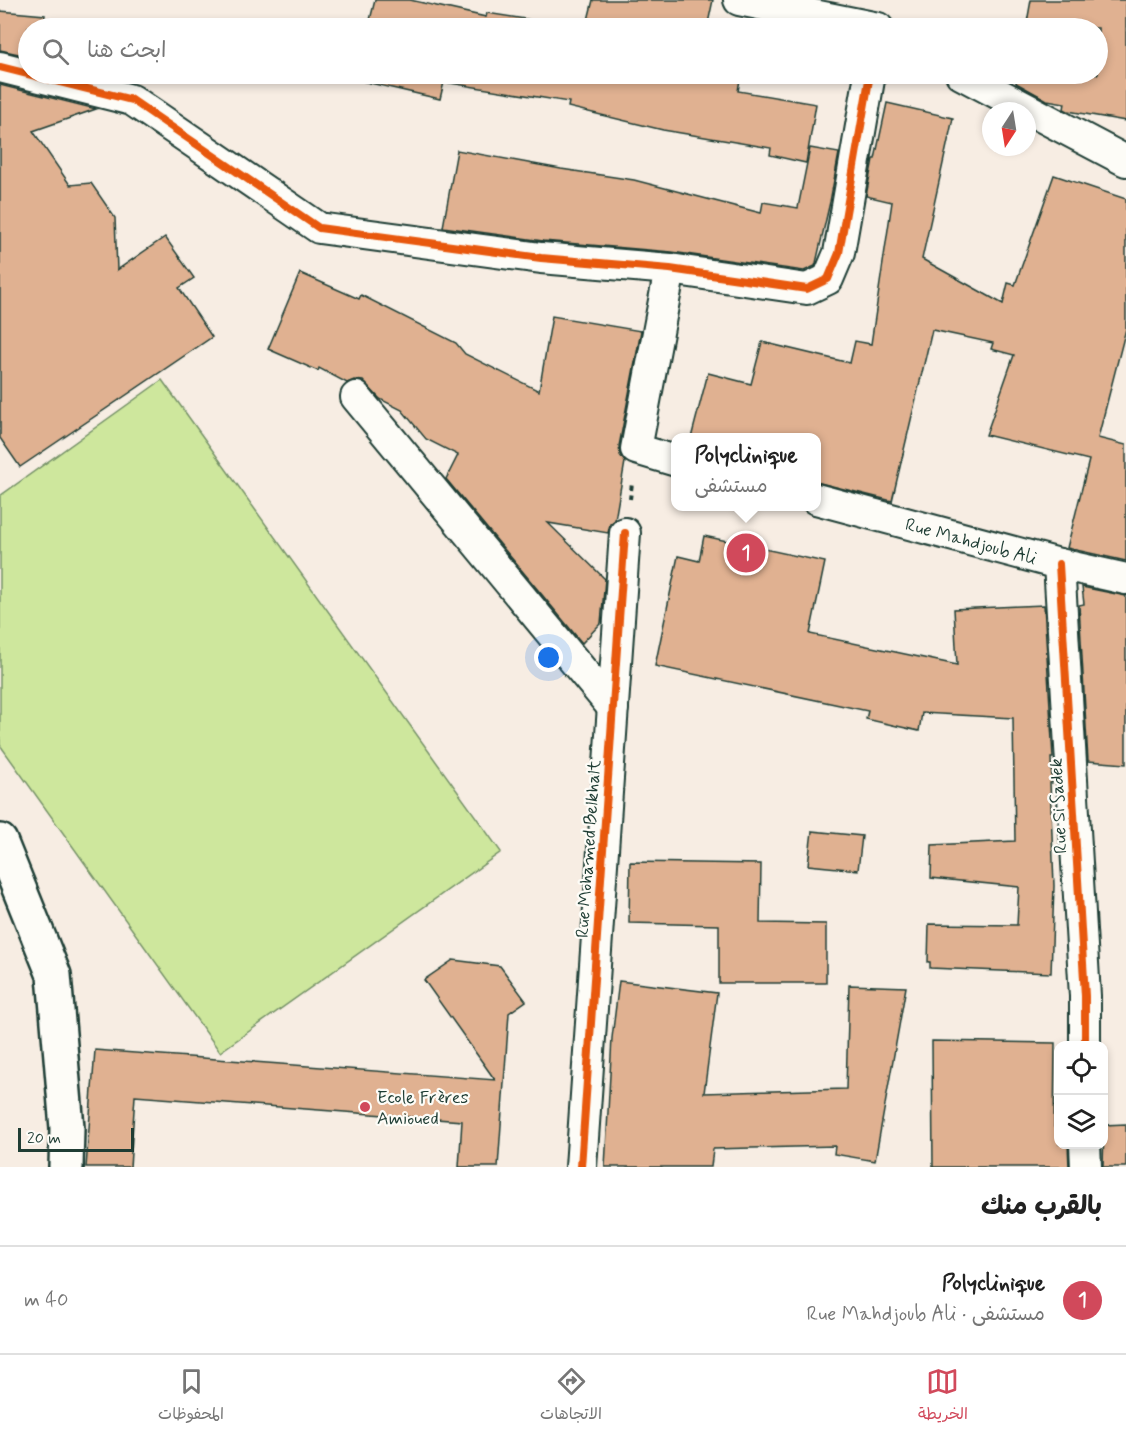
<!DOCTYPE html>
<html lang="ar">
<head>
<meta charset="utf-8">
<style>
	body { margin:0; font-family:Mynerve,"Playpen Sans Arabic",sans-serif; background:#f6f6f6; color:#222; direction:rtl }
	.controls { position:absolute; right:18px; bottom:18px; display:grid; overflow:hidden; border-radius:12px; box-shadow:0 3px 9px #0003 }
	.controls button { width:54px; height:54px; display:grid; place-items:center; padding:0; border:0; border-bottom:2px solid #e0e0e0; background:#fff; color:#222; font:30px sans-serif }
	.compass { position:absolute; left:982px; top:102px; width:54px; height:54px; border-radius:50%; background:#fff; box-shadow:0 3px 9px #0003; rotate:192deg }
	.scale { position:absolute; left:18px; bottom:15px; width:116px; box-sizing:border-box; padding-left:6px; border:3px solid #1f3d34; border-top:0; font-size:16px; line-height:21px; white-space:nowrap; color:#1f3d34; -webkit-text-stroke:4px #fdfcf7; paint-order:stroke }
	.you { position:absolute; left:549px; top:658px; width:21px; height:21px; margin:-15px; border:4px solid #fff; border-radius:50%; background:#1a73e8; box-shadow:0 0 0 9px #1a73e833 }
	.badge { display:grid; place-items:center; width:39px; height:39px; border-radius:50%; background:#d1495b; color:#fff; font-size:20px; font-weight:700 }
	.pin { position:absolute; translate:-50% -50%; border:3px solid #fff; box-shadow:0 2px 6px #0006 }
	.popup { position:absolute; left:671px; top:433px; width:150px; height:78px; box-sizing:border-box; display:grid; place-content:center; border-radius:12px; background:#fff; filter:drop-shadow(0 2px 4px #0005); font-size:20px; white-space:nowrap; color:#767676 }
	.popup b { font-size:22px; color:#222 }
	.popup::after { content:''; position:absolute; left:50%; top:100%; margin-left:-12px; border:12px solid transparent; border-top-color:#fff }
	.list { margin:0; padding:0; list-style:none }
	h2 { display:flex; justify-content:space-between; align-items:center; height:78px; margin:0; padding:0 24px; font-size:26px }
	h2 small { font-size:20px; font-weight:400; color:#767676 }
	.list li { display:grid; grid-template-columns:39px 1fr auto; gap:18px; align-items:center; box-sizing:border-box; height:108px; padding:0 24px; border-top:2px solid #e0e0e0 }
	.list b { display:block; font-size:22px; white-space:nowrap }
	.list p { margin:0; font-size:20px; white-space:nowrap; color:#767676 }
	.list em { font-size:20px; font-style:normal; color:#767676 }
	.icon { flex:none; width:33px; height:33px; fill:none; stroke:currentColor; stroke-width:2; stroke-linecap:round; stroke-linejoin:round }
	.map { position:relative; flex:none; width:1126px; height:1167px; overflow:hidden; direction:ltr }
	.search { position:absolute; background:#fff; box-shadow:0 3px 9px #0003; left:18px; right:18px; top:18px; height:66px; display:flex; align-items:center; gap:15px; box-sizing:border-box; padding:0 21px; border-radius:33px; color:#767676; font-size:22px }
	.sheet { height:186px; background:#fff }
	nav { display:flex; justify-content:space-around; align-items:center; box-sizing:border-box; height:84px; border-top:2px solid #e0e0e0; background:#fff; font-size:16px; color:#767676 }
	nav a { display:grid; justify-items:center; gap:3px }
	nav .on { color:#d1495b }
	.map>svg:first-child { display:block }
	.green { fill:#cee79d; stroke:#769268; stroke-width:1.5 }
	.building { fill:#e0b191; stroke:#1f3d34; stroke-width:1.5 }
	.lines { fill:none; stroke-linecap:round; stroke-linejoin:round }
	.street-casing { stroke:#1f3d34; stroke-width:34 }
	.secondary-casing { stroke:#1f3d34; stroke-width:38 }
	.path { stroke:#1f3d34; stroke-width:4; stroke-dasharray:4.5 4.5; stroke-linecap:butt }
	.street { stroke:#fdfcf7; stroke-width:30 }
	.secondary { stroke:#fdfcf7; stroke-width:33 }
	.cycleway-casing { stroke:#fdfcf7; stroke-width:11 }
	.cycleway { stroke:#e8590c; stroke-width:8 }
	.poi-dot { fill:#d1495b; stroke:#fdfcf7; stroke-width:2 }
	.labels { text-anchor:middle; stroke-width:4.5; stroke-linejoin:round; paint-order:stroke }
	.street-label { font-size:18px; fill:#1f3d34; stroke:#fdfcf7 }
	.poi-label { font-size:18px; fill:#1f3d34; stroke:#fdfcf7; text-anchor:start }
</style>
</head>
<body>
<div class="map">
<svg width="1126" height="1167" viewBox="0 0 1126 1167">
	<rect width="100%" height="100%" fill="#f7ede3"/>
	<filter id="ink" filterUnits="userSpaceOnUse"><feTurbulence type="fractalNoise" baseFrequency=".0167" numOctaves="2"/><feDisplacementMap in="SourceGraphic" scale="12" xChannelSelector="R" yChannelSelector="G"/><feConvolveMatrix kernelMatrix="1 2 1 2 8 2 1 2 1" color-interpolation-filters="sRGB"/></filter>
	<g filter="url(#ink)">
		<!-- green -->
		<polygon class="green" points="162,380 501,852 220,1052 0,745 0,496"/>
		<!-- building -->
		<g class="building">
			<polygon points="375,0 410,0 486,17 487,13 583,28 368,28"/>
			<polygon points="593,0 713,0 707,28 586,28"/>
			<polygon points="1031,0 1126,0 1126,121 1068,111 1064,109 1065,103 1047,100 1016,83 1017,74 1098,74 1098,28 1026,28"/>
			<polygon points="0,11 45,15 44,28 28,28 28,56 0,50"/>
			<polygon points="358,74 741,74 738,91 816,104 806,163 770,155 771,148 663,130 568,107 569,102 444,82 440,99 357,80"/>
			<polygon points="0,85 96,109 33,131 70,185 91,183 115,218 117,270 165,237 194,278 179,288 212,337 20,467 0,438"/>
			<polygon points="887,103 953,118 922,259 1003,304 1008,283 1015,285 1054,175 1126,199 1126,329 1098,438 1126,445 1126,561 1067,548 1089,460 986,435 1014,355 991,349 993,343 932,330 892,501 816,482 816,438 691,438 708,373 751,384 762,342 850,363 855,341 871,344 892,202 866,196 873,159 875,159"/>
			<polygon points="810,148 839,153 830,202 816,263 815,266 804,271 672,252 543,241 443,227 457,150 561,169 634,180 761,213 763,202 798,208"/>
			<polygon points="300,273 359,299 361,295 456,343 465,354 539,391 552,316 641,331 619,446 620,455 625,462 615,520 610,524 608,533 548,523 605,579 601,623 582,643 446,479 458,455 426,439 402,410 380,399 363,381 354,380 347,383 319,368 318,371 268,349"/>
			<polygon points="704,536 825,562 810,634 957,665 954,609 1044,605 1053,758 1051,758 1052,783 1050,783 1054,886 1051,973 930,968 930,962 928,962 929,924 1017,925 1019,887 931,878 932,845 1015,841 1013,718 922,713 919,731 866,719 868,711 655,666 678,556 699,561"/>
			<polygon points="1082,587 1126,596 1126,764 1088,761 1079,605 1084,604"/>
			<polygon points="812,831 862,836 858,870 808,865"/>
			<polygon points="630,862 761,864 760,923 826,924 826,983 719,983 719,925 629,923"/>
			<polygon points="453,960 500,966 526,1001 509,1013 498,1167 459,1167 462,1121 135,1096 130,1167 86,1167 95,1050 495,1080 424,980"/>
			<polygon points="619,981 717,993 704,1093 846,1089 849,985 906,987 875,1161 834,1154 835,1146 713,1149 711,1167 605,1167 612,1038"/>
			<polygon points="932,1041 1055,1043 1054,1127 1059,1127 1059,1144 1068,1144 1069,1167 933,1167"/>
			<polygon points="1126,1124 1126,1167 1103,1167 1104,1125"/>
		</g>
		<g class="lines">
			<!-- street casing -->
			<g class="street-casing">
				<g id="street">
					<polyline points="739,0 878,28"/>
					<polyline points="0,67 132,100 319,228 541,258 670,269 807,289 828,279 839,253 870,74"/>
					<polyline points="961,74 1126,161"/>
					<polyline points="670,269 636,449 676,461"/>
					<polyline points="356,397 613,708"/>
					<polyline points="816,499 1059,564 1126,579"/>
					<polyline points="1059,564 1085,996 1085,1046"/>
					<polyline points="1085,1144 1086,1167"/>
					<polyline points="581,1167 625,533"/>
				</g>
			</g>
			<!-- secondary casing -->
			<g class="secondary-casing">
				<polyline id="secondary" points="0,841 54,975 67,1128 66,1167"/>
			</g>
			<!-- path -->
			<polyline class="path" points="630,499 632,483"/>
			<!-- street -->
			<use href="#street" class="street"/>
			<!-- secondary -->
			<use href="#secondary" class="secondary"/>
			<!-- cycleway casing -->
			<g class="cycleway-casing">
				<g id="cycleway">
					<polyline points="0,67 132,100 319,228 541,258 670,269 807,289 828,279 839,253 870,74"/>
					<polyline points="1059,564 1085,996 1085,1046"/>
					<polyline points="581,1167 625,533"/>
				</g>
			</g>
			<!-- cycleway -->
			<use href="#cycleway" class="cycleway"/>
		</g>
	</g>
	<!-- markers -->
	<circle class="poi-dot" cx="365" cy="1107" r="6"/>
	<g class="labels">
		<!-- street labels -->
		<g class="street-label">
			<text transform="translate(971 541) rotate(15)" y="6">Rue Mahdjoub Ali</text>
			<text transform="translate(1058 806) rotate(-93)" y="6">Rue Si Sadek</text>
			<text transform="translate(588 849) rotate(-86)" y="6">Rue Mohamed Belkhalt</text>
		</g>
		<!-- poi labels -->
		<g class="poi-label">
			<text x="377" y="1103">Ecole Frères<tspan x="377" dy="21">Amioued</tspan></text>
		</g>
	</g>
</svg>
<div class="controls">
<button><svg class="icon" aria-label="locate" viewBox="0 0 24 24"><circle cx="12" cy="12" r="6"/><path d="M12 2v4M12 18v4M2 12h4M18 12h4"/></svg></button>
<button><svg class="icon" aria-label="layers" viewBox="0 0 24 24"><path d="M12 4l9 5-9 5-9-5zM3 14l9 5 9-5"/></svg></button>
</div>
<svg class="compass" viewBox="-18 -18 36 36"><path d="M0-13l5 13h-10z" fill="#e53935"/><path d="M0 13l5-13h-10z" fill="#767676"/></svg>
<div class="scale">20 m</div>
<div class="you"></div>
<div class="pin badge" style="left:746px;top:553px">1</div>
<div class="popup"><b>Polyclinique</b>مستشفى</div>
<div class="search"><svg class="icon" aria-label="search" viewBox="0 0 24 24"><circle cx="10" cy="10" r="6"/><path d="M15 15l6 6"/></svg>ابحث هنا</div>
</div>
<section class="sheet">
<h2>بالقرب منك<small></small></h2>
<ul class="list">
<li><span class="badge">1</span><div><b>Polyclinique</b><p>مستشفى · Rue Mahdjoub Ali</p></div><em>40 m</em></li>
</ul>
</section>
<nav>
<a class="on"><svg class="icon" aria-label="map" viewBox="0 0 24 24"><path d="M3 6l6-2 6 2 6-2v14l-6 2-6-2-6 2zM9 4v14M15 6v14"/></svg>الخريطة</a>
<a><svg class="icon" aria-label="directions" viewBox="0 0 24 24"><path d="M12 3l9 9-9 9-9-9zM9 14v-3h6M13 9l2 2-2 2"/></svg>الاتجاهات</a>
<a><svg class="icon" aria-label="saved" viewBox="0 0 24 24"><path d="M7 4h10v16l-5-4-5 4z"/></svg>المحفوظات</a>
</nav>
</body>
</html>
